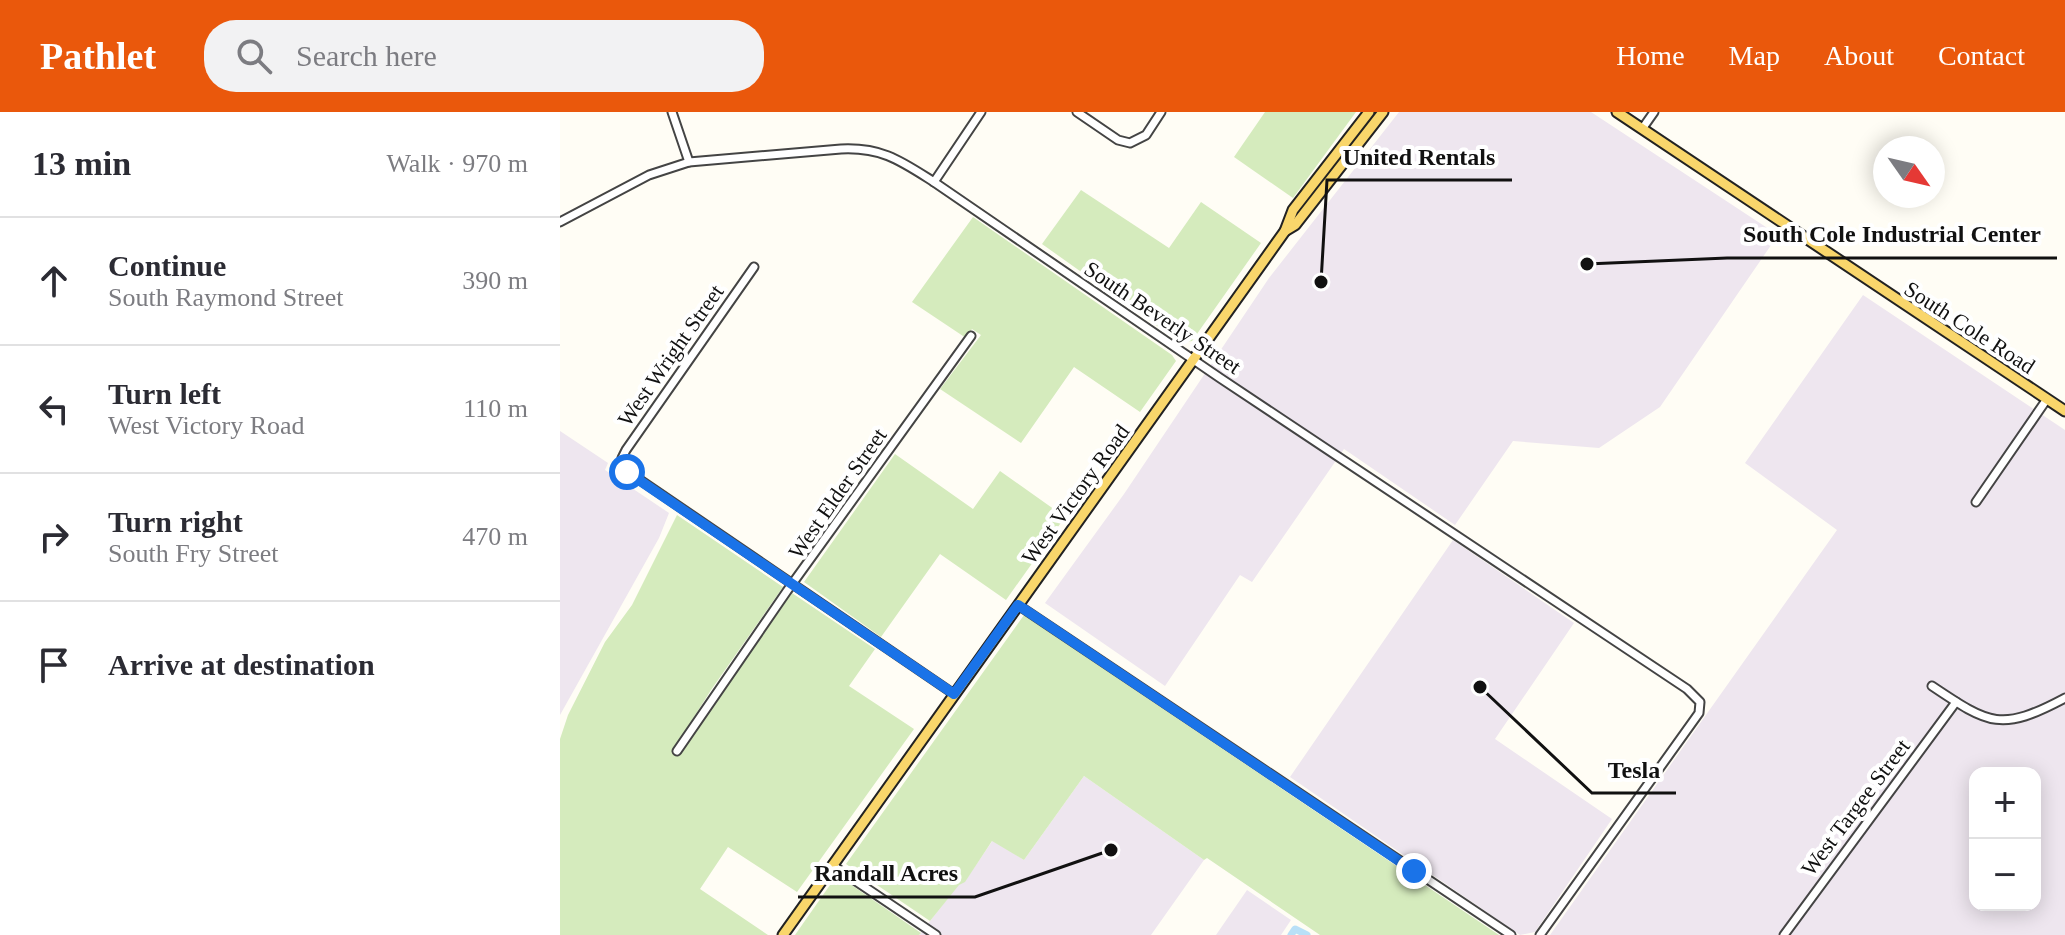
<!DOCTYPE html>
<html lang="en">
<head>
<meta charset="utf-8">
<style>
	body { margin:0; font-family:"Times New Roman",serif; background:#f2f2f3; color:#2b2b33 }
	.controls { position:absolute; right:24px; bottom:24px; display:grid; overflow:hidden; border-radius:16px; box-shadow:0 4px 20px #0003 }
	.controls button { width:72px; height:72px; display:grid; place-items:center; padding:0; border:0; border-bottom:2px solid #e1e1e2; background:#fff; color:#2b2b33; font:40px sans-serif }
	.compass { position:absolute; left:1313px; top:24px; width:72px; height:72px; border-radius:50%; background:#fff; box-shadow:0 4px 20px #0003; rotate:124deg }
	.stop { position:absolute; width:24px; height:24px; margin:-18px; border:6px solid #1a73e8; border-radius:50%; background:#fff }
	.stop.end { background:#1a73e8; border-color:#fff; box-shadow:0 2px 8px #0008 }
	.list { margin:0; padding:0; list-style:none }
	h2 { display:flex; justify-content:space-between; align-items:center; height:104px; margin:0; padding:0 32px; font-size:34px }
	h2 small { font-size:26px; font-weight:400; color:#7c7c81 }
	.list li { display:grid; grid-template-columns:52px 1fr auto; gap:24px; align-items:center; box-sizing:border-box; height:128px; padding:0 32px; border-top:2px solid #e1e1e2 }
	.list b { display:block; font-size:30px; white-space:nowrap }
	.list p { margin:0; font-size:26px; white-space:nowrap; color:#7c7c81 }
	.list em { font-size:26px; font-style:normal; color:#7c7c81 }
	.icon { flex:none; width:44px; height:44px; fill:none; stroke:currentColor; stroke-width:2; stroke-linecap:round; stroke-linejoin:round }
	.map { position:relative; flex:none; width:1505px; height:823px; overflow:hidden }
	header { display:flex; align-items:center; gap:48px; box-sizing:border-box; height:112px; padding:0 40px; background:#ea580c; color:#fff }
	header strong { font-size:38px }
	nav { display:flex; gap:44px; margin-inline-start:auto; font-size:28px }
	.search { width:560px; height:72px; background:#f2f2f3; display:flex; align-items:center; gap:20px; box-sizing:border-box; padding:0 28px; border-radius:32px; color:#7c7c81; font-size:30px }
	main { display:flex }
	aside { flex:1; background:#fff }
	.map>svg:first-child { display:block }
	.industrial { fill:#eee6ef; fill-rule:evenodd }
	.green { fill:#d5ebbd }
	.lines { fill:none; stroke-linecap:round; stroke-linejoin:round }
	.canal { stroke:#b9e0f7; stroke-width:7 }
	.minor-casing { stroke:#444; stroke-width:11 }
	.major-casing { stroke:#222; stroke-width:13 }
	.minor { stroke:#fff; stroke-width:7 }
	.major { stroke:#f9d66b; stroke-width:9 }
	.route { stroke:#1a73e8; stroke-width:10 }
	.labels { text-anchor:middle; stroke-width:8; stroke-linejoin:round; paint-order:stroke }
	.street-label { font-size:22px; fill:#111; stroke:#fff }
	.leader { fill:none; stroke:#111; stroke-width:3 }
	.callout-dot { fill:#111; stroke:#fff; stroke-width:3 }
	.callout-label { font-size:24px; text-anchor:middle; font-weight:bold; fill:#111; stroke:#fff; stroke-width:8; stroke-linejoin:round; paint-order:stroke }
</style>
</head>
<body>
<header>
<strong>Pathlet</strong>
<div class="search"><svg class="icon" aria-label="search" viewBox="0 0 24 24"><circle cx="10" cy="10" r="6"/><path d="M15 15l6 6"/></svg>Search here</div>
<nav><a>Home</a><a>Map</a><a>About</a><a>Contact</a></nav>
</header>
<main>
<aside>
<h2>13 min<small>Walk · 970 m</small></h2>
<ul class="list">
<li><svg class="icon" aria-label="ahead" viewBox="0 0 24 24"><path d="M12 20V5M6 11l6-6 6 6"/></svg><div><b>Continue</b><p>South Raymond Street</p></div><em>390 m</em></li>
<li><svg class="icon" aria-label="left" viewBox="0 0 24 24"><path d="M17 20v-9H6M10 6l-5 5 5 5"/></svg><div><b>Turn left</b><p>West Victory Road</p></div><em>110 m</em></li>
<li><svg class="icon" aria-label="right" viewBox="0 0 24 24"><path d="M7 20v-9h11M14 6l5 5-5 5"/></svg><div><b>Turn right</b><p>South Fry Street</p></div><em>470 m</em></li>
<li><svg class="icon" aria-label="arrive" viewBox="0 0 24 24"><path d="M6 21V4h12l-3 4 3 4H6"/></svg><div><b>Arrive at destination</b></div></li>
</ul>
</aside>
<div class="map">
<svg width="1505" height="823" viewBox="0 0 1505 823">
	<rect width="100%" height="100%" fill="#fffdf5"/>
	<!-- industrial -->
	<g class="industrial">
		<polygon points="839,0 1031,0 1218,123 1100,295 1039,336 953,329 895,413 784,337 692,470 680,463 605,574 485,491 564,382 709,166"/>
		<path d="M1303,183L1505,318V823H990L1277,418L1185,351ZM1415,661H1475V793H1415Z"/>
		<polygon points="0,319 48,351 45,358 109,401 99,426 0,603"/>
		<polygon points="893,428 1014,511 935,627 1052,707 975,820 960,823 730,665"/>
		<polygon points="524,664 644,748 591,823 359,823 399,772 405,769 433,728 464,748"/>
		<polygon points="687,778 731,808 721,823 656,823"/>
	</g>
	<!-- green -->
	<g class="green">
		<polygon points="705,0 796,0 733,86 674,45"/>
		<polygon points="521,78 609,136 641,90 701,131 632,229 625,230 617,228 482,132"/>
		<polygon points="413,105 612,243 616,249 580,300 514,255 461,331 380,277 421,223 412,217 406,226 352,190"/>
		<polygon points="335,342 413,397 440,359 505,405 446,488 380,442 321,525 244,470"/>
		<polygon points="117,403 223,475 151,578 112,640 119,644 232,481 315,537 289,574 354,617 237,780 168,735 140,777 208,823 0,823 0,627 8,603 45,530 72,493"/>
		<polygon points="464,503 939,823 760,823 647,746 644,748 524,664 464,748 432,729 405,770 399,773 370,809 286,752"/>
		<polygon points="277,763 361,821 359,823 235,823"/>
	</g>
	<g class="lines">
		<!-- canal -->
		<polyline class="canal" points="731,823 735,817 747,823"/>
		<!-- minor casing -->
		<g class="minor-casing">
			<g id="minor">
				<polyline points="112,0 129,50"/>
				<polyline points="517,0 558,28 570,31 586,23 601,0"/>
				<polyline points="1082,17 1094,0"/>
				<polyline points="374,70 421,0"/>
				<path d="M0,110L89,63L129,50L281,37C322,35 341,49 374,70L660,266L1127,577L1140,590L1139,601L980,823"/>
				<polyline points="194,155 66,338 62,346 64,357 394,582"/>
				<polyline points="1416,390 1487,287"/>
				<polyline points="458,493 951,823"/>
				<path d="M1372,574C1430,613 1441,620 1505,586"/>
				<polyline points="117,639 227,479 411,224"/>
				<polyline points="272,753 376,823"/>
				<polyline points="1224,823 1396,590"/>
			</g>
		</g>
		<!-- major casing -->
		<g class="major-casing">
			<g id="major">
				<polyline points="1057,0 1505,299"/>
				<polyline points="725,119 735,113 823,0"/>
				<polyline points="223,823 725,119 733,98 809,0"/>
			</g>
		</g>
		<!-- minor -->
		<use href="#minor" class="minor"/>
		<!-- major -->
		<use href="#major" class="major"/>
	</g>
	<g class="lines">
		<!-- route -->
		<polyline class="route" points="67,360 394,582 458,493 854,759"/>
	</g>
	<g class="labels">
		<!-- street labels -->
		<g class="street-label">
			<text transform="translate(603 205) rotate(34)" y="8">South Beverly Street</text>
			<text transform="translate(1410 215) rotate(33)" y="8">South Cole Road</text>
			<text transform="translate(110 243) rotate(-55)" y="8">West Wright Street</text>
			<text transform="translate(277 381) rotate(-55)" y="8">West Elder Street</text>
			<text transform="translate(515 382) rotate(-54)" y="8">West Victory Road</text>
			<text transform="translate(1295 695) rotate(-53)" y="8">West Targee Street</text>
		</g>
	</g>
	<!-- callouts -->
	<path class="leader" d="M761 170L767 68H952M1027 152L1167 146H1497M920 575L1032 681H1116M551 738L415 785H238"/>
	<g class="callout-dot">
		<circle cx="761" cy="170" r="8"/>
		<circle cx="1027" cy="152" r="8"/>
		<circle cx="920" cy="575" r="8"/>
		<circle cx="551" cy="738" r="8"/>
	</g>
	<g class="callout-label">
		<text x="859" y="53">United Rentals</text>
		<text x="1332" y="130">South Cole Industrial Center</text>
		<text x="1074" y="666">Tesla</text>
		<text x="326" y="769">Randall Acres</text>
	</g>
</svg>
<div class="controls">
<button>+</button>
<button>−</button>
</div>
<svg class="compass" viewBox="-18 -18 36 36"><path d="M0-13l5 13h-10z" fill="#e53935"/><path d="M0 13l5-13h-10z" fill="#7c7c81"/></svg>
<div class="stop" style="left:67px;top:360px"></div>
<div class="stop end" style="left:854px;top:759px"></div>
</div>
</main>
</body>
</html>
